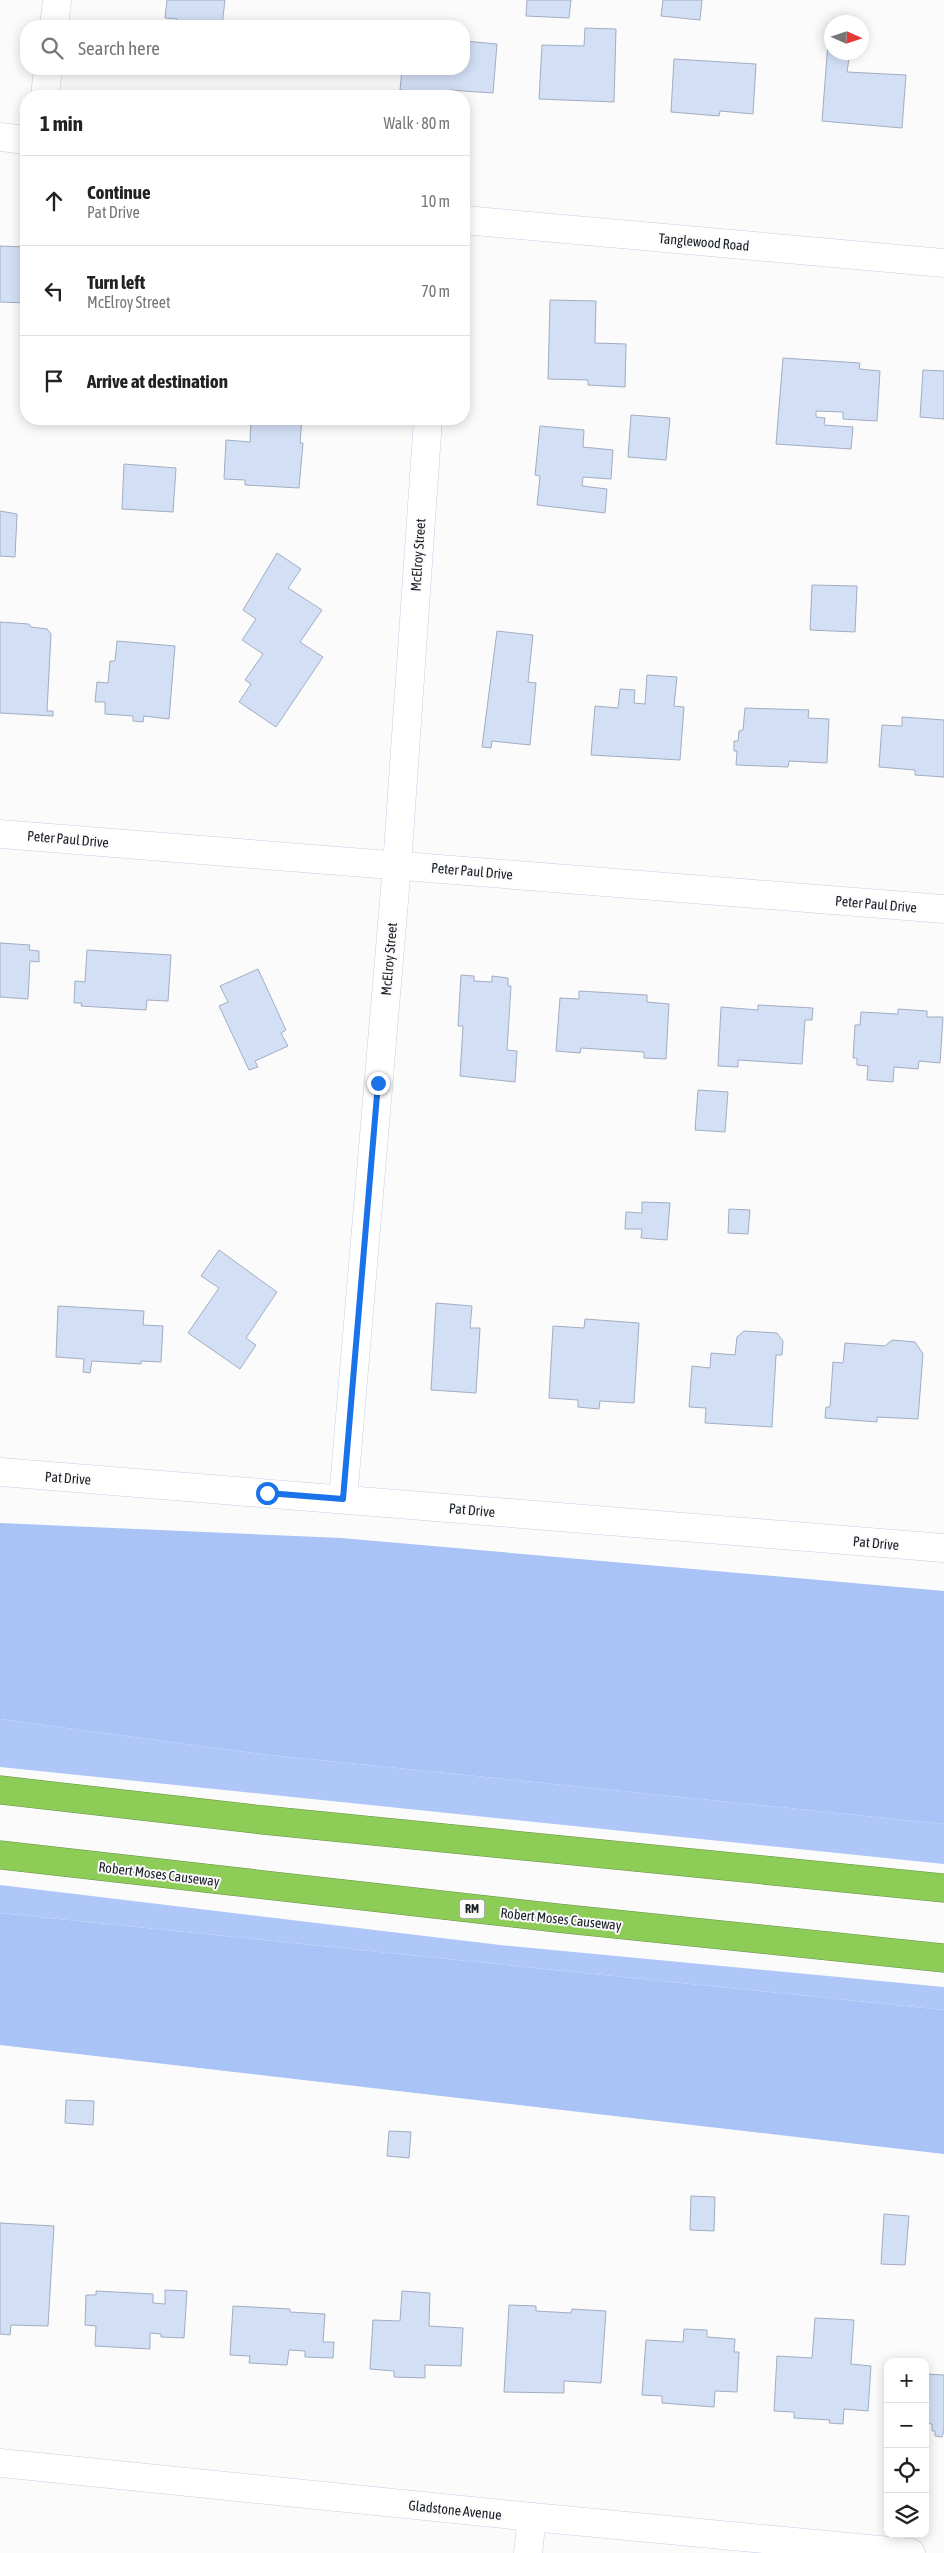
<!DOCTYPE html>
<html lang="en">
<head>
<meta charset="utf-8">
<style>
	body { margin:0; font-family:"Asap Condensed",sans-serif; background:#f2f2f2; color:#222 }
	.controls { position:absolute; right:15px; bottom:15px; display:grid; overflow:hidden; border-radius:10px; box-shadow:0 2px 12px #0003 }
	.controls button { width:45px; height:45px; display:grid; place-items:center; padding:0; border:0; border-bottom:1px solid #e0e0e0; background:#fff; color:#222; font:25px sans-serif }
	.compass { position:absolute; left:824px; top:15px; width:45px; height:45px; border-radius:50%; background:#fff; box-shadow:0 2px 12px #0003; rotate:93deg }
	.stop { position:absolute; width:15px; height:15px; margin:-11px; border:4px solid #1a73e8; border-radius:50%; background:#fff }
	.stop.end { background:#1a73e8; border-color:#fff; box-shadow:0 1px 5px #0008 }
	.list { margin:0; padding:0; list-style:none }
	h2 { display:flex; justify-content:space-between; align-items:center; height:65px; margin:0; padding:0 20px; font-size:21px }
	h2 small { font-size:16px; font-weight:400; color:#767676 }
	.list li { display:grid; grid-template-columns:32px 1fr auto; gap:15px; align-items:center; box-sizing:border-box; height:90px; padding:0 20px; border-top:1px solid #e0e0e0 }
	.list b { display:block; font-size:19px; white-space:nowrap }
	.list p { margin:0; font-size:16px; white-space:nowrap; color:#767676 }
	.list em { font-size:16px; font-style:normal; color:#767676 }
	.icon { flex:none; width:28px; height:28px; fill:none; stroke:currentColor; stroke-width:2; stroke-linecap:round; stroke-linejoin:round }
	.map { position:relative; flex:none; width:944px; height:2553px; overflow:hidden }
	.search { position:absolute; background:#fff; box-shadow:0 2px 12px #0003; left:20px; top:20px; width:450px; height:55px; display:flex; align-items:center; gap:12px; box-sizing:border-box; padding:0 18px; border-radius:20px; color:#767676; font-size:19px }
	.panel { position:absolute; background:#fff; box-shadow:0 2px 12px #0003; left:20px; top:90px; width:450px; height:335px; border-radius:20px }
	.map>svg:first-child { display:block }
	.green { fill:#aec7f8 }
	.forest { fill:#a9c3f6 }
	.building { fill:#d3dff5; stroke:#a2adc2 }
	.lines { fill:none; stroke-linecap:round; stroke-linejoin:round }
	.minor-casing { stroke:#c4cfe5; stroke-width:29 }
	.motorway-casing { stroke:#658f46; stroke-width:29 }
	.minor { stroke:#fff; stroke-width:28 }
	.motorway { stroke:#8ecc58; stroke-width:28 }
	.route { stroke:#1a73e8; stroke-width:6 }
	.labels { text-anchor:middle; stroke-width:4; stroke-linejoin:round; paint-order:stroke }
	.shield { fill:#fbfbfb; stroke:#5d6065; stroke-width:1 }
	.shield-label { font-size:12px; font-weight:bold; fill:#191d25 }
	.street-label { font-size:14px; fill:#191d25; stroke:#fbfbfb }
</style>
</head>
<body>
<div class="map">
<svg width="944" height="2553" viewBox="0 0 944 2553">
	<rect width="100%" height="100%" fill="#fbfbfb"/>
	<!-- green -->
	<g class="green">
		<polygon points="0,1719 261,1754 944,1824 944,1864 0,1767"/>
		<polygon points="0,1885 500,1945 944,1987 944,2010 0,1913"/>
	</g>
	<!-- forest -->
	<g class="forest">
		<polygon points="0,1523 341,1538 944,1591 944,1824 261,1754 0,1719"/>
		<polygon points="0,1913 944,2010 944,2154 0,2045"/>
	</g>
	<!-- building -->
	<g class="building">
		<polygon points="167,0 225,0 222,26 176,26 177,19 165,18"/>
		<polygon points="527,0 571,0 569,18 526,16"/>
		<polygon points="663,0 702,0 700,20 661,16"/>
		<polygon points="585,28 616,29 614,102 539,99 542,45 584,46"/>
		<polygon points="464,41 497,44 493,93 449,90 449,94 400,90 402,69 464,69"/>
		<polygon points="828,43 832,44 832,52 850,52 847,72 906,75 902,128 822,121"/>
		<polygon points="674,59 756,64 753,114 720,111 719,116 671,112"/>
		<polygon points="0,246 26,247 26,303 0,302"/>
		<polygon points="550,300 596,301 595,343 626,344 625,387 588,385 588,380 548,379"/>
		<polygon points="783,358 860,363 859,369 880,371 877,421 843,419 843,412 816,411 816,417 825,418 824,425 853,427 851,449 776,444"/>
		<polygon points="923,370 944,371 944,419 920,417"/>
		<polygon points="631,415 670,418 666,460 628,457"/>
		<polygon points="251,419 302,419 300,443 303,443 299,488 245,485 245,480 224,479 226,440 250,442"/>
		<polygon points="540,426 584,430 583,447 613,450 611,479 583,477 582,486 607,489 605,513 537,505 540,476 535,475"/>
		<polygon points="124,464 176,468 173,512 122,509"/>
		<polygon points="0,511 17,514 15,557 0,556"/>
		<polygon points="277,553 301,569 288,588 322,610 300,642 323,657 276,727 239,702 251,684 245,680 263,654 242,640 256,619 243,610"/>
		<polygon points="812,585 857,586 855,632 810,630"/>
		<polygon points="0,622 29,624 31,627 47,629 51,634 47,711 53,711 53,716 0,713"/>
		<polygon points="497,631 533,635 528,682 536,683 530,745 492,741 491,748 482,747"/>
		<polygon points="117,641 175,646 169,719 144,716 143,722 133,721 133,716 105,714 105,702 95,702 97,682 108,683 110,661 115,661"/>
		<polygon points="647,675 677,677 674,706 684,707 680,760 591,755 595,706 618,708 620,689 635,690 634,703 645,704"/>
		<polygon points="745,708 809,710 808,718 829,719 827,763 789,761 788,767 736,765 737,751 734,751 734,741 738,741 739,731 743,730"/>
		<polygon points="902,717 944,720 944,777 915,775 915,770 879,767 882,725 902,726"/>
		<polygon points="0,943 30,945 29,950 39,951 39,962 30,961 28,999 0,997"/>
		<polygon points="87,950 171,955 168,1001 147,1000 146,1010 81,1006 82,1003 74,1003 75,981 85,982"/>
		<polygon points="258,969 286,1030 281,1033 288,1046 255,1061 258,1067 249,1070 219,1006 228,1002 220,986"/>
		<polygon points="461,975 474,976 474,981 492,982 492,976 508,978 508,986 511,986 507,1050 517,1051 515,1082 460,1076 463,1026 458,1026"/>
		<polygon points="579,991 647,995 647,1002 669,1004 666,1059 644,1058 644,1052 581,1048 580,1053 556,1051 560,998 579,999"/>
		<polygon points="758,1005 813,1008 812,1020 805,1020 802,1064 738,1060 738,1067 718,1066 721,1007 758,1010"/>
		<polygon points="898,1009 927,1011 927,1017 943,1017 940,1063 919,1061 918,1069 894,1067 893,1082 867,1080 868,1066 857,1065 857,1058 853,1058 855,1025 860,1025 861,1012 898,1014"/>
		<polygon points="698,1090 728,1092 725,1132 695,1130"/>
		<polygon points="642,1202 670,1203 667,1240 641,1238 642,1229 625,1229 626,1212 642,1213"/>
		<polygon points="729,1209 750,1210 748,1234 728,1233"/>
		<polygon points="219,1250 277,1292 246,1338 256,1345 240,1369 188,1333 219,1288 201,1276"/>
		<polygon points="436,1303 472,1306 470,1328 480,1328 476,1393 431,1390"/>
		<polygon points="58,1306 144,1311 143,1325 163,1326 161,1362 141,1361 141,1364 92,1361 90,1373 83,1372 84,1359 56,1357"/>
		<polygon points="585,1319 639,1323 634,1403 600,1401 599,1409 578,1407 578,1400 549,1398 553,1326 584,1328"/>
		<polygon points="744,1331 777,1333 783,1341 782,1355 776,1355 772,1427 705,1423 706,1408 689,1407 692,1366 710,1368 711,1353 735,1355 737,1337"/>
		<polygon points="892,1340 915,1342 923,1354 918,1419 877,1417 877,1422 825,1418 826,1407 830,1407 833,1362 843,1363 845,1343 885,1346"/>
		<polygon points="66,2100 94,2101 93,2125 65,2123"/>
		<polygon points="389,2131 411,2132 409,2158 387,2156"/>
		<polygon points="691,2196 715,2197 714,2231 690,2230"/>
		<polygon points="884,2214 909,2216 905,2265 881,2264"/>
		<polygon points="0,2223 54,2226 48,2326 11,2325 10,2335 0,2334"/>
		<polygon points="165,2290 187,2291 184,2338 161,2337 161,2334 150,2333 150,2349 95,2346 96,2326 85,2325 86,2295 96,2295 96,2291 153,2294 153,2303 165,2304"/>
		<polygon points="402,2291 430,2293 429,2326 463,2328 461,2366 425,2365 425,2378 394,2377 394,2371 370,2369 373,2320 400,2321"/>
		<polygon points="509,2305 536,2306 536,2311 571,2313 572,2309 606,2311 601,2383 564,2381 564,2393 504,2392"/>
		<polygon points="233,2306 290,2309 290,2312 325,2314 323,2342 334,2342 333,2358 305,2357 305,2351 289,2350 287,2365 249,2363 250,2356 230,2355"/>
		<polygon points="815,2318 854,2320 851,2364 871,2366 868,2411 844,2409 843,2424 829,2423 830,2420 794,2418 794,2412 774,2411 777,2356 812,2358"/>
		<polygon points="684,2329 707,2330 707,2337 735,2339 734,2352 739,2352 737,2392 715,2391 714,2407 662,2403 662,2396 642,2395 646,2340 683,2342"/>
		<polygon points="925,2374 944,2375 944,2430 942,2437 935,2436 935,2431 932,2431 932,2424 925,2423"/>
	</g>
	<g class="lines">
		<!-- minor casing -->
		<g class="minor-casing">
			<g id="minor">
				<polyline points="54,26 57,0"/>
				<polyline points="45,96 48,69"/>
				<polyline points="0,137 26,140"/>
				<polyline points="464,220 944,263"/>
				<polyline points="0,834 944,909"/>
				<polyline points="0,1472 944,1548"/>
				<polyline points="343,1499 397,866 428,419"/>
				<polyline points="0,2463 532,2517 911,2553"/>
				<polyline points="528,2553 532,2517"/>
			</g>
		</g>
		<!-- motorway casing -->
		<g class="motorway-casing">
			<g id="motorway">
				<polyline points="0,1790 263,1820 944,1888"/>
				<polyline points="0,1855 557,1918 944,1958"/>
			</g>
		</g>
		<!-- minor -->
		<use href="#minor" class="minor"/>
		<!-- motorway -->
		<use href="#motorway" class="motorway"/>
	</g>
	<g class="lines">
		<!-- route -->
		<polyline class="route" points="267,1493 343,1499 378,1083"/>
	</g>
	<g class="labels">
		<!-- shield labels -->
		<rect class="shield" x="459.5" y="1899.5" width="25" height="19" rx="4"/>
		<g class="shield-label">
			<text x="472" y="1913">RM</text>
		</g>
		<!-- street labels -->
		<g class="street-label">
			<text transform="translate(704 242) rotate(5)" y="5">Tanglewood Road</text>
			<text transform="translate(418 555) rotate(-86)" y="5">McElroy Street</text>
			<text transform="translate(68 839) rotate(5)" y="5">Peter Paul Drive</text>
			<text transform="translate(472 871) rotate(5)" y="5">Peter Paul Drive</text>
			<text transform="translate(876 904) rotate(5)" y="5">Peter Paul Drive</text>
			<text transform="translate(389 959) rotate(-85)" y="5">McElroy Street</text>
			<text transform="translate(68 1478) rotate(4)" y="5">Pat Drive</text>
			<text transform="translate(472 1510) rotate(5)" y="5">Pat Drive</text>
			<text transform="translate(876 1543) rotate(5)" y="5">Pat Drive</text>
			<text transform="translate(159 1874) rotate(7)" y="5">Robert Moses Causeway</text>
			<text transform="translate(561 1919) rotate(6)" y="5">Robert Moses Causeway</text>
			<text transform="translate(455 2510) rotate(6)" y="5">Gladstone Avenue</text>
		</g>
	</g>
</svg>
<div class="controls">
<button>+</button>
<button>−</button>
<button><svg class="icon" aria-label="locate" viewBox="0 0 24 24"><circle cx="12" cy="12" r="6"/><path d="M12 2v4M12 18v4M2 12h4M18 12h4"/></svg></button>
<button><svg class="icon" aria-label="layers" viewBox="0 0 24 24"><path d="M12 4l9 5-9 5-9-5zM3 14l9 5 9-5"/></svg></button>
</div>
<svg class="compass" viewBox="-18 -18 36 36"><path d="M0-13l5 13h-10z" fill="#e53935"/><path d="M0 13l5-13h-10z" fill="#767676"/></svg>
<div class="stop" style="left:267px;top:1493px"></div>
<div class="stop end" style="left:378px;top:1083px"></div>
<div class="search"><svg class="icon" aria-label="search" viewBox="0 0 24 24"><circle cx="10" cy="10" r="6"/><path d="M15 15l6 6"/></svg>Search here</div>
<section class="panel">
<h2>1 min<small>Walk · 80 m</small></h2>
<ul class="list">
<li><svg class="icon" aria-label="ahead" viewBox="0 0 24 24"><path d="M12 20V5M6 11l6-6 6 6"/></svg><div><b>Continue</b><p>Pat Drive</p></div><em>10 m</em></li>
<li><svg class="icon" aria-label="left" viewBox="0 0 24 24"><path d="M17 20v-9H6M10 6l-5 5 5 5"/></svg><div><b>Turn left</b><p>McElroy Street</p></div><em>70 m</em></li>
<li><svg class="icon" aria-label="arrive" viewBox="0 0 24 24"><path d="M6 21V4h12l-3 4 3 4H6"/></svg><div><b>Arrive at destination</b></div></li>
</ul>
</section>
</div>
</body>
</html>
